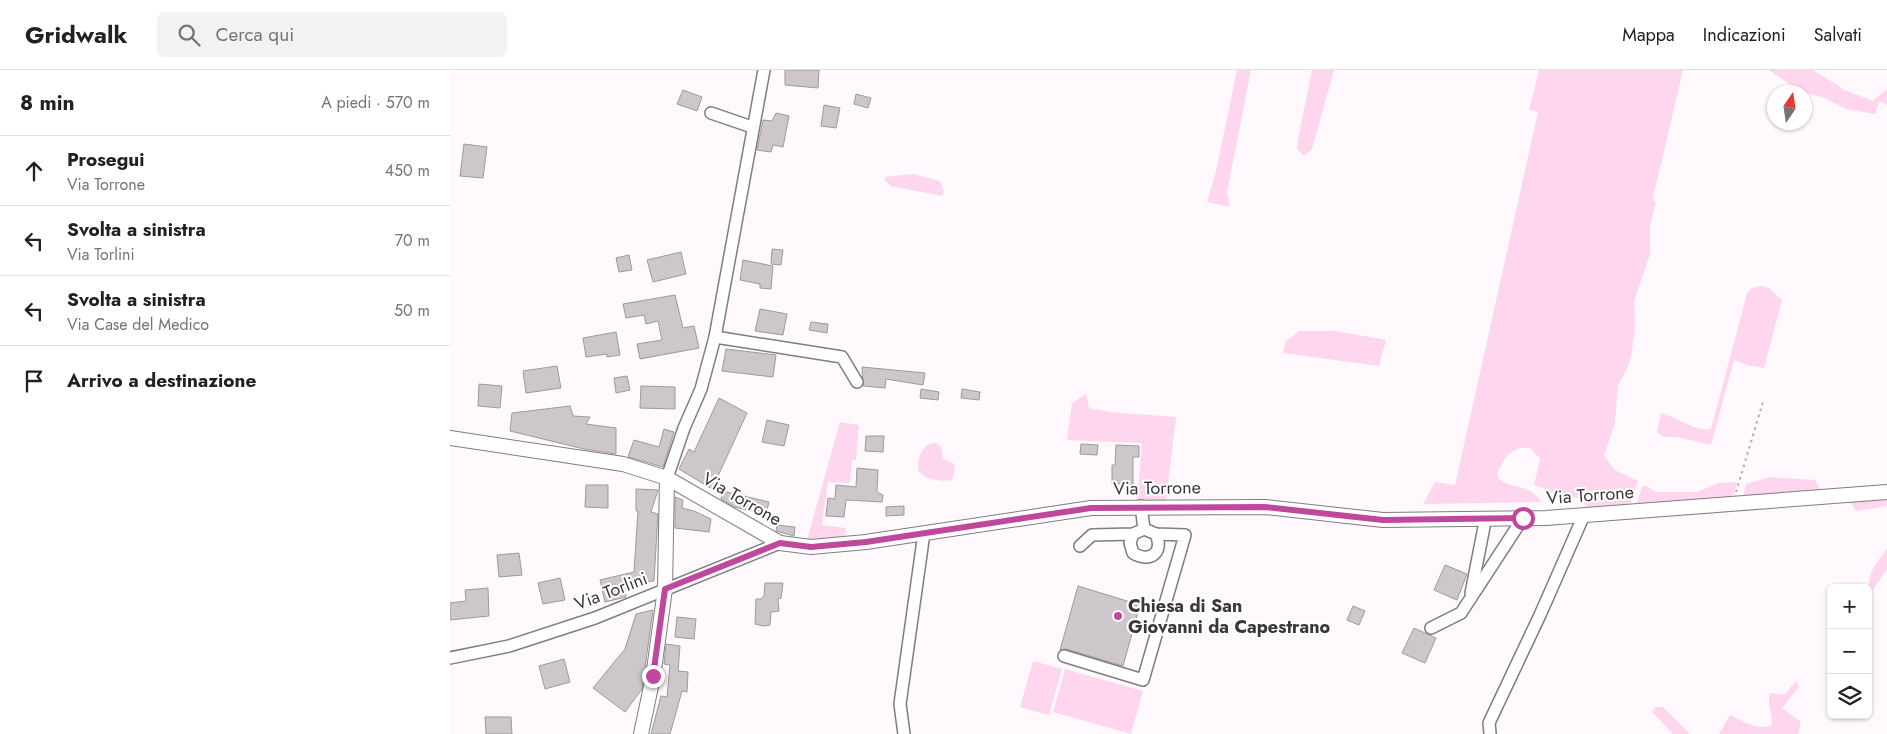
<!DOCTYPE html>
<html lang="it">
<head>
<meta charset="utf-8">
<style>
	body { margin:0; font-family:Jost,sans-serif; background:#f2f2f2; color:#202124 }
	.controls { position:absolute; right:15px; bottom:15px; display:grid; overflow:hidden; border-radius:8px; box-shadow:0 1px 4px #0004 }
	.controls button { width:45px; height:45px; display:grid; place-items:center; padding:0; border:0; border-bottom:1px solid #e0e0e0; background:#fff; color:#202124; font:25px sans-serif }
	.compass { position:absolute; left:1317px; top:15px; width:45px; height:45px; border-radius:50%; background:#fff; box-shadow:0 1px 4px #0004; rotate:13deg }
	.stop { position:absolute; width:15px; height:15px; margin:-11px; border:4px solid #bf489c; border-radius:50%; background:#fff }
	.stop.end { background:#bf489c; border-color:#fff; box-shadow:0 1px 5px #0008 }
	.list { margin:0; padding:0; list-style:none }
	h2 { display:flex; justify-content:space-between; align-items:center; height:65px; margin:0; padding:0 20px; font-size:21px }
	h2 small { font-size:16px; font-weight:400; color:#757577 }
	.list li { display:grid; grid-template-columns:32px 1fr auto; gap:15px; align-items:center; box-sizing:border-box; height:70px; padding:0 20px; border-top:1px solid #e0e0e0 }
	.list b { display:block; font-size:19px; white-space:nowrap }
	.list p { margin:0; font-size:16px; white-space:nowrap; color:#757577 }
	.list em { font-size:16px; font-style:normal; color:#757577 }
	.icon { flex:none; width:28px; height:28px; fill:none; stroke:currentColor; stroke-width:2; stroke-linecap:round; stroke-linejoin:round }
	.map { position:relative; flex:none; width:1437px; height:664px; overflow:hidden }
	header { display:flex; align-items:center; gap:30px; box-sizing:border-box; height:70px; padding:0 25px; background:#fff; border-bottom:1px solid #e0e0e0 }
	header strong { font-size:24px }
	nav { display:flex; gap:28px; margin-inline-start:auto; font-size:18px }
	.search { width:350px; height:45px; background:#f2f2f2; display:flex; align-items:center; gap:12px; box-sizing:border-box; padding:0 18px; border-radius:8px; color:#757577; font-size:19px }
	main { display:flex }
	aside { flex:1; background:#fff }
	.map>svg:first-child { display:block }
	.green { fill:#fed7ef }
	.building { fill:#cdc7cb; stroke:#9f999c }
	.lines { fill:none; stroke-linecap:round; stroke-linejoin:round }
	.minor-casing { stroke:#827c7f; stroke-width:14 }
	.major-casing { stroke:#827c7f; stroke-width:16 }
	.path { stroke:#b2adaf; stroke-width:2; stroke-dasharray:2.5 4; stroke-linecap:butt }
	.minor { stroke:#fff; stroke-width:11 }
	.major { stroke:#fff; stroke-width:14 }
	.route { stroke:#bf489c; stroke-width:6 }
	.poi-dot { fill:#bf489c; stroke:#fff; stroke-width:2 }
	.labels { text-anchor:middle; stroke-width:4; stroke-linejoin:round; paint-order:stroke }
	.street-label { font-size:18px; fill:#393738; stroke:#fff }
	.poi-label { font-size:18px; font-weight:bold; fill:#393738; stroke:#fff; text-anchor:start }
</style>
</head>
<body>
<header>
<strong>Gridwalk</strong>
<div class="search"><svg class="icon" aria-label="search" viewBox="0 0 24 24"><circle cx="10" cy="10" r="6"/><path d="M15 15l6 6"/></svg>Cerca qui</div>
<nav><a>Mappa</a><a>Indicazioni</a><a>Salvati</a></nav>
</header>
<main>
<aside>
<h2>8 min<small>A piedi · 570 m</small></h2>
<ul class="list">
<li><svg class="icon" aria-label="ahead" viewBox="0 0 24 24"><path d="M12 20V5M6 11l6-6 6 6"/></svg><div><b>Prosegui</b><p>Via Torrone</p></div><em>450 m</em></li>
<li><svg class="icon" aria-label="left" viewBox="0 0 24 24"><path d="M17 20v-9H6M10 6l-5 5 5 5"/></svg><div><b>Svolta a sinistra</b><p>Via Torlini</p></div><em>70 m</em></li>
<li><svg class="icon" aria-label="left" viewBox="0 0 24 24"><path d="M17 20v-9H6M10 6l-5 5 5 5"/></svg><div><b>Svolta a sinistra</b><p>Via Case del Medico</p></div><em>50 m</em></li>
<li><svg class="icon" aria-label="arrive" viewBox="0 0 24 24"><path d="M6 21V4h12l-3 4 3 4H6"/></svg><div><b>Arrivo a destinazione</b></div></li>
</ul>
</aside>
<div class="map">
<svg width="1437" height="664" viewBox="0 0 1437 664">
	<rect width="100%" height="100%" fill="#fff8fc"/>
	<!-- green -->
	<g class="green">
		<polygon points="787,0 801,0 777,122 780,137 757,132 766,101"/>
		<polygon points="862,0 884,0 862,79 854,86 847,79 848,69"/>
		<path d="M1089,0H1233L1203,128L1206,133L1200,156V184L1184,231L1185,257L1181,287L1177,299L1168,315L1165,353L1154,386L1165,400L1188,411L1180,435L1137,437L1130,428L1113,426L1084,415L1090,389L1080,378C1060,376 1055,388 1047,404L1049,409C1066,421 1076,412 1092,432L973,434L985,412L1005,415L1088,42L1079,40Z"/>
		<polygon points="1319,0 1363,0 1395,20 1423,31 1437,19 1437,35 1429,31 1425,44 1396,39 1372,27 1351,22"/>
		<polygon points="463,104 490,111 494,122 492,126 441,116 435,111 435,107"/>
		<path d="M1311,216L1319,218L1332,230L1314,298L1297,295L1284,290L1261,375L1227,367H1213L1207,362L1211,343C1230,348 1242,361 1261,359L1297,223L1302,218Z"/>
		<polygon points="849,261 886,261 936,270 929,296 833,283 835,272"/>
		<polygon points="636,324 639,338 659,342 726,347 716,430 687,430 692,373 617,370 622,333"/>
		<polygon points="390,352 409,355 406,390 402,390 400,413 378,412 372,455 396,458 395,470 357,470"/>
		<path d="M482,373H487L491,377L493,389L503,393L505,398L502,410C491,412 475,410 468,400C468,387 470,378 482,373Z"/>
		<polygon points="1320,407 1365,410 1370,420 1367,424 1293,428 1296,414"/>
		<polygon points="1287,412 1282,430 1186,436 1192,417 1195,415 1206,422 1247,422 1269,413"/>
		<polygon points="1437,427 1437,436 1406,441 1399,430"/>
		<path d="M1437,478V499L1420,524C1415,503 1427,494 1437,478Z"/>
		<polygon points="583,591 612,599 599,645 570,637"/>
		<polygon points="615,599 693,621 681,664 603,642"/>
		<path d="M1346,611L1349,617L1332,638L1351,652L1348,664H1269L1280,645C1293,651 1307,661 1322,655C1322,643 1317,634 1320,623L1335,624Z"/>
		<polygon points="1205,637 1213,637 1240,664 1223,664 1202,642"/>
	</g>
	<!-- building -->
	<g class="building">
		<polygon points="335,0 369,0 368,18 335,15"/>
		<polygon points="233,20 252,27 247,41 227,34"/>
		<polygon points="406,24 421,28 418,38 404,34"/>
		<polygon points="374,35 390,38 386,58 371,56"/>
		<polygon points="326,43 339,46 333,77 323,75 321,82 307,80 313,50 322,51"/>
		<polygon points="14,74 37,77 33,108 10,106"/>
		<polygon points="322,179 333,180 331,195 321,194"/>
		<polygon points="231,182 236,204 203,212 197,190"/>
		<polygon points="179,185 182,200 169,202 166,188"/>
		<polygon points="293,190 323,196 321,219 310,218 310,214 290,210"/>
		<polygon points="225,225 233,258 244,256 249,278 190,289 187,274 212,270 208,251 196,254 194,245 176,248 173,234"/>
		<polygon points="310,239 337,244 333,265 305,261"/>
		<polygon points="361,252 378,254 377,263 359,260"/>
		<polygon points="166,262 170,285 157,287 157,284 136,287 133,268"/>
		<polygon points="276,279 326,285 323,307 272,301"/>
		<polygon points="107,296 111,318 76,323 73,301"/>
		<polygon points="412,297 475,303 473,315 436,309 435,318 413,316"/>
		<polygon points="177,306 180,320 166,323 164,308"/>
		<polygon points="29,314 52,316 50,338 28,336"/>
		<polygon points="191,316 225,317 225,339 190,338"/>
		<polygon points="471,319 489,322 488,330 470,328"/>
		<polygon points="512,319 530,322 529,330 511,328"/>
		<polygon points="269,328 297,343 262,419 229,399 239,379 244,382"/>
		<polygon points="120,336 123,346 140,347 136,354 166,358 166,384 134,379 60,361 62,343"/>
		<polygon points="317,350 339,355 334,376 312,372"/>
		<polygon points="214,359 224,362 213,397 178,387 184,370 209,377"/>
		<polygon points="416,366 434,366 433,382 415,381"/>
		<polygon points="631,374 648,375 647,385 630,384"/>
		<polygon points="666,375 689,376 689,387 683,387 683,414 662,414 662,395 665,395"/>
		<polygon points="407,398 428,400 427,422 433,425 432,432 396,430 394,447 376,446 378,428 385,429 386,415 406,417"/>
		<polygon points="136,415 158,415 158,438 135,437"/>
		<polygon points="186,419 208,420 201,442 208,444 204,511 174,514 176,527 155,532 150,510 184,502 188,441 186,441"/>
		<polygon points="273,421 319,432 316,444 284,437 271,429"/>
		<polygon points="225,427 233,430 232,438 244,441 261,449 259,462 225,458"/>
		<polygon points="454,436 454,445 436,446 436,437"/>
		<polygon points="327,455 345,457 344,466 326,461"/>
		<polygon points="69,483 72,505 49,507 47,485"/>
		<polygon points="995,495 1017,504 1007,530 984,520"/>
		<polygon points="110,508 115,530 93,534 88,513"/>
		<polygon points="315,513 333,513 331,528 328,529 329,541 321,542 320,555 313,556 305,554 306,529 311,529 314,526"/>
		<polygon points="628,516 690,535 673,596 616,579 610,580"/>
		<polygon points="38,518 39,546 0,550 0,533 16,531 15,520"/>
		<polygon points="903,536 915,541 909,555 897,550"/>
		<polygon points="203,540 192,619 175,642 143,618 175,579 186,544"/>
		<polygon points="227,547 246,549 244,569 225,567"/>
		<polygon points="964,558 986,568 975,593 952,583"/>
		<polygon points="216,574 230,576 228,601 238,602 237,622 232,621 220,664 201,664 211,626 217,627 220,595 214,594"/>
		<polygon points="114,589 120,612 95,619 89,596"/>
		<polygon points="35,647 61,647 62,664 36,664"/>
	</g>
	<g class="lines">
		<!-- minor casing -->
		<g class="minor-casing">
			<g id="minor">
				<polyline points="261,43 302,57"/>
				<polyline points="265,267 392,287 407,312"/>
				<polyline points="217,408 234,358 251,319 265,267 314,0"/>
				<polyline points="691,436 694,459"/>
				<path d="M683,464L680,473L683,483C700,493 714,483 706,464"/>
				<polyline points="1021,523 1034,457 1033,449"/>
				<polyline points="981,558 1011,543 1073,448"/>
				<polyline points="614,586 693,610 735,465 706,464 694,459 683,464 642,465 630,476"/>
				<polyline points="0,588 59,576 145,548 330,473"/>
				<polyline points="1040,663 1039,653 1090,545 1134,445"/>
				<polyline points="454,664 450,634 474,463"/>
			</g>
		</g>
		<!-- major casing -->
		<g class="major-casing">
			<g id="major">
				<polyline points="0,368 173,394 217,408 330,473 361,477 416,472 641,438 815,437 933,450 1096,448 1437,422"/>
				<polyline points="191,664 203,607 215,519 217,408"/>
			</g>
		</g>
		<!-- path -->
		<polyline class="path" points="1286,422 1313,332"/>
		<!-- minor -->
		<use href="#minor" class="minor"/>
		<!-- major -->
		<use href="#major" class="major"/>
	</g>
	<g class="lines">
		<!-- route -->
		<polyline class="route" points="203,606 215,519 330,473 361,477 416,472 641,438 815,437 933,450 1073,448"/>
	</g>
	<!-- markers -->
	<circle class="poi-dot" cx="668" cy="546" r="5"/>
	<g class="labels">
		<!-- street labels -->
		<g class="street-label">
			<text transform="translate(707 418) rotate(-1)" y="6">Via Torrone</text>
			<text transform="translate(1140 425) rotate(-4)" y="6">Via Torrone</text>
			<text transform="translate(292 429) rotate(30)" y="6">Via Torrone</text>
			<text transform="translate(161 521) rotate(-21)" y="6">Via Torlini</text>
		</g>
		<!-- poi labels -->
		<g class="poi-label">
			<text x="678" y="542">Chiesa di San<tspan x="678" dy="21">Giovanni da Capestrano</tspan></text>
		</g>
	</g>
</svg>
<div class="controls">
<button>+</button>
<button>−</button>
<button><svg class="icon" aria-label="layers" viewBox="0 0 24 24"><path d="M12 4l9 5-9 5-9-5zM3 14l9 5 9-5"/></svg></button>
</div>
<svg class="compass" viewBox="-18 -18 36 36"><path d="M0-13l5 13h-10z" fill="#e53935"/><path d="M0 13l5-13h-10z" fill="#757577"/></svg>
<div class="stop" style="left:1073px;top:448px"></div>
<div class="stop end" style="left:203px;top:606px"></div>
</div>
</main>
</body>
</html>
